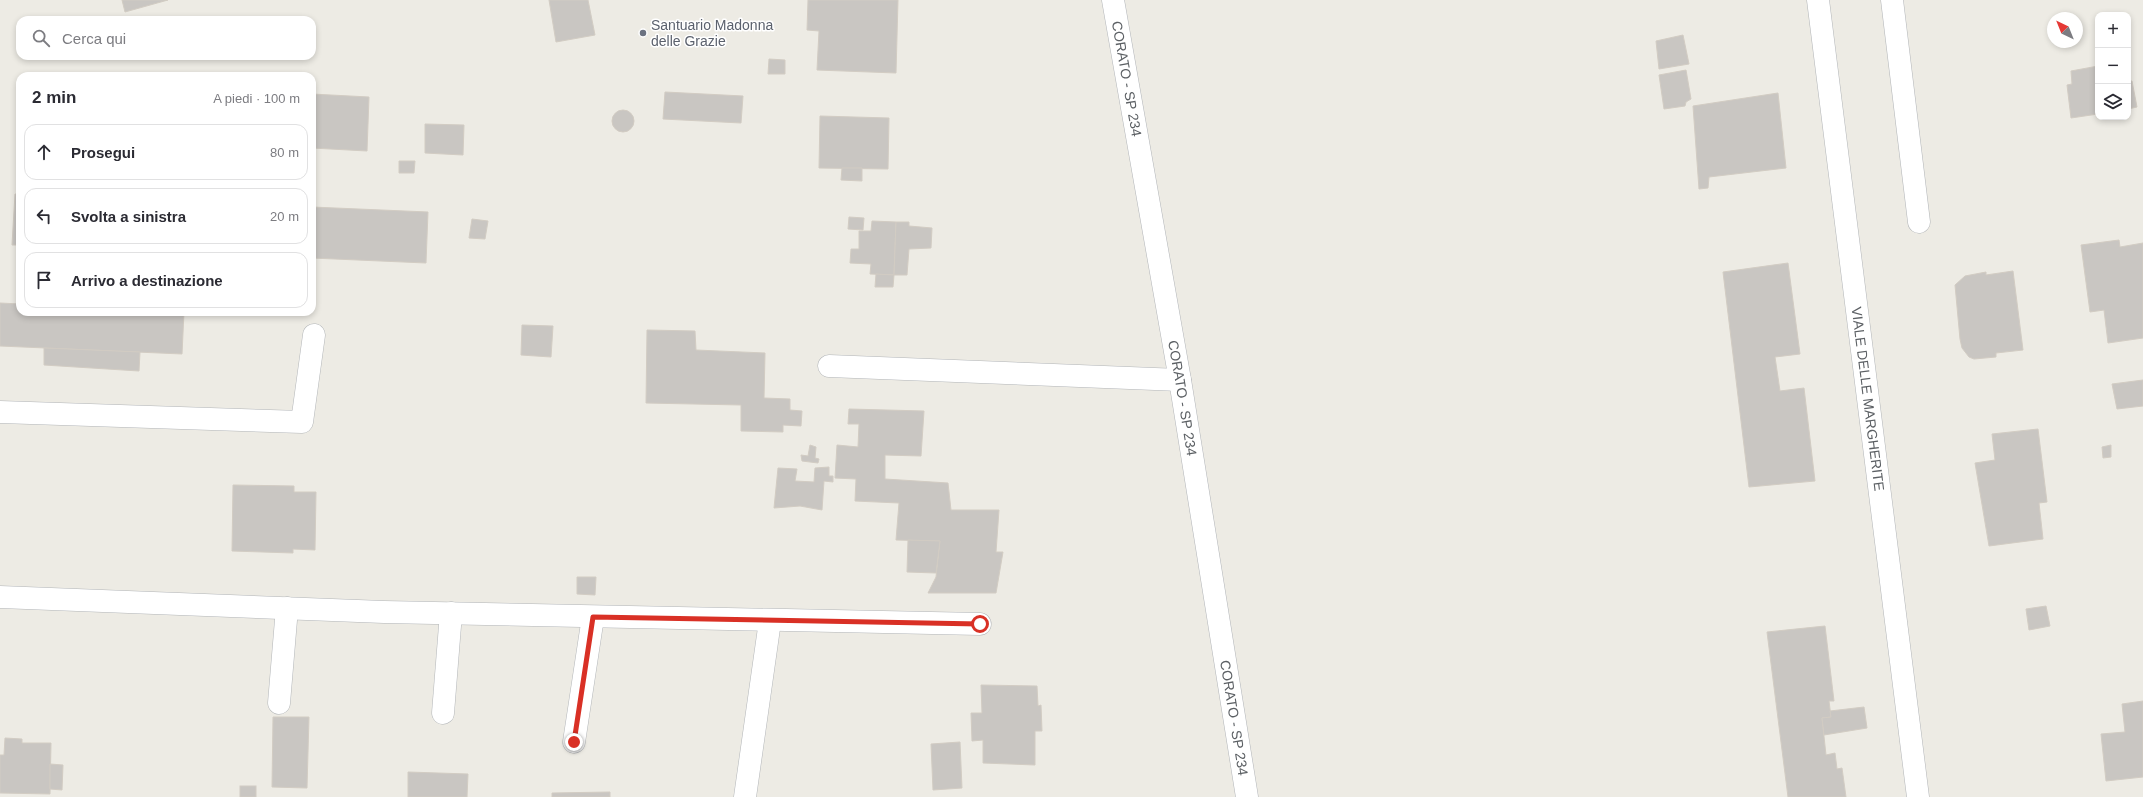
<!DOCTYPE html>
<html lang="it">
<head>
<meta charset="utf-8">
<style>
	body { margin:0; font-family:Helvetica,sans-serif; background:#f7f7f7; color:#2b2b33 }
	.controls { position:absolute; right:12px; top:12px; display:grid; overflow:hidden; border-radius:8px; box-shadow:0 2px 6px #0003 }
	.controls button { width:36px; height:36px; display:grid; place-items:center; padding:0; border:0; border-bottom:1px solid #e1e1e2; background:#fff; color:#2b2b33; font:20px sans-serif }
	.compass { position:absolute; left:2047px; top:12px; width:36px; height:36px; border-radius:50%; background:#fff; box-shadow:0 2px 6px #0003; rotate:317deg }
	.stop { position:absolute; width:12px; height:12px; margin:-9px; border:3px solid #d93025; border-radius:50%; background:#fff }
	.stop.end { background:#d93025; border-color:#fff; box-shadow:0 1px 4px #0008 }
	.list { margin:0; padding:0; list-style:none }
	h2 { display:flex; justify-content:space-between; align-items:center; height:52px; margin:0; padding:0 16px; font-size:17px }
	h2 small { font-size:13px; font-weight:400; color:#7c7c81 }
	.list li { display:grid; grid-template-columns:26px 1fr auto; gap:12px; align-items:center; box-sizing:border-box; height:56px; margin:0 8px 8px; padding:0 8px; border:1px solid #e1e1e2; border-radius:12px }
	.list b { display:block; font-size:15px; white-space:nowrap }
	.list em { font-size:13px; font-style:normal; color:#7c7c81 }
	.icon { flex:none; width:22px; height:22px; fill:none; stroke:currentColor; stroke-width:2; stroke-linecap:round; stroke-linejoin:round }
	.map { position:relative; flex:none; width:2143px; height:797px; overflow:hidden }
	.search { position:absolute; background:#fff; box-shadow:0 2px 6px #0003; left:16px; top:16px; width:300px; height:44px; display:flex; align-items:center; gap:10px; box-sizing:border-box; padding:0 14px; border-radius:12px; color:#7c7c81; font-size:15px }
	.panel { position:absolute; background:#fff; box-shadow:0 2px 6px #0003; left:16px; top:72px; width:300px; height:244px; border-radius:12px }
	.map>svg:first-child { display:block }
	.building { fill:#c9c6c2; stroke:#d2ccc3 }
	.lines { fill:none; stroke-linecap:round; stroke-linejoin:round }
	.minor-casing { stroke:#b2b5b8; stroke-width:23 }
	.secondary-casing { stroke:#b1b4b8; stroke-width:23 }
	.minor { stroke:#fff; stroke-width:22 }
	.secondary { stroke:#fff; stroke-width:22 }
	.route { stroke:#d93025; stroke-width:5 }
	.worship-dot { fill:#6b7280; stroke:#fff; stroke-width:1.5 }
	.labels { text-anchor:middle; stroke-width:3; stroke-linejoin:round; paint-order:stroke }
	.worship-label { font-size:14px; fill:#5b616d; stroke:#fff; text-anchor:start }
	.street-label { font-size:14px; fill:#5c6064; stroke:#fff }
</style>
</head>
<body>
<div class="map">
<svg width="2143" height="797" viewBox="0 0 2143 797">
	<rect width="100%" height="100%" fill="#edebe4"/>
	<!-- building -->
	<g class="building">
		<polygon points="122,0 168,0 125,12"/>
		<polygon points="549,0 588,0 595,35 556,42"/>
		<polygon points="808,0 898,0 896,73 817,70 819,31 807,30"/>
		<polygon points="1683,35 1689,64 1659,69 1656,41"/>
		<polygon points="769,59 785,60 785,74 768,74"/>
		<polygon points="2098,66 2098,114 2071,118 2067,85 2072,84 2071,71"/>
		<polygon points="1686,70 1691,99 1686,102 1685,106 1664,109 1659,75"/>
		<polygon points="2128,81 2132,81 2137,107 2128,109"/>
		<polygon points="665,92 743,96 741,123 663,119"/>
		<polygon points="1778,93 1786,168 1709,177 1708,188 1699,189 1693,106"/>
		<polygon points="312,94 369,97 367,151 312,148"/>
		<circle cx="623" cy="121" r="11"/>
		<polygon points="820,116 889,118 888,169 819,168"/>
		<polygon points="425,124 464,125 463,155 425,153"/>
		<polygon points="399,161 415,161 414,173 399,173"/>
		<polygon points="842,168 862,168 862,181 841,180"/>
		<polygon points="15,194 20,194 20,245 12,245"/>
		<polygon points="312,207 428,212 426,263 312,258"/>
		<polygon points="849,217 864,218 863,230 848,229"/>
		<polygon points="472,219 488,221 485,239 469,238"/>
		<polygon points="872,221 896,222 894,275 870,274 871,264 850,263 851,249 859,249 859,231 871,231"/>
		<polygon points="896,222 909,222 909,226 932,228 931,248 909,249 907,275 894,275"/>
		<polygon points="2119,240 2120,247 2143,243 2143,338 2108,343 2104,310 2090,312 2081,245"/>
		<polygon points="1788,263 1800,354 1775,357 1780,391 1804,388 1815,481 1749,487 1723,272"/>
		<polygon points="2013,271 2023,350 1996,353 1996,357 1974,359 1969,357 1962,348 1960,339 1955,285 1965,276 1986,272 1986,275"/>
		<polygon points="876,274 894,275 893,287 875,287"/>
		<polygon points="0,303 20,304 20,312 184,312 182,354 0,346"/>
		<polygon points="522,325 553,326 551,357 521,355"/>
		<polygon points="647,330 695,331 696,350 765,353 764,398 790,399 790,410 802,411 801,426 783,425 783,432 741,431 741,405 646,403"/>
		<polygon points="44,348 140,352 139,371 44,365"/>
		<polygon points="2143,380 2143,406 2117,409 2112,384"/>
		<polygon points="849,409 924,411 921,456 885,455 885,479 948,483 951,510 999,510 996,552 1003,552 996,593 928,593 936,577 940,541 896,540 899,503 855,501 856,479 835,478 837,445 858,447 859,424 848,424"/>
		<polygon points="2038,429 2047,502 2039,503 2043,539 1989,546 1975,463 1995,460 1992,434"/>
		<polygon points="810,445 816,447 815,458 819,459 818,463 802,461 801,455 808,456"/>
		<polygon points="2111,445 2111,457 2103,458 2102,447"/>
		<polygon points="829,467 829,476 833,476 833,482 824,481 822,510 800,506 774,508 778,468 797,469 795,481 814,482 815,468"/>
		<polygon points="233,485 294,486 294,492 316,492 315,550 293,549 293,553 232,551"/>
		<polygon points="908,540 940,541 936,573 907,572"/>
		<polygon points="577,577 596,577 595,595 577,594"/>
		<polygon points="2046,606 2050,626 2029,630 2026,609"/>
		<polygon points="1825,626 1834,701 1829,701 1831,717 1822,718 1826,755 1835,753 1837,769 1842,768 1846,797 1788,797 1767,632"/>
		<polygon points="981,685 1037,686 1038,706 1041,705 1042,731 1035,731 1035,765 983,763 983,740 972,741 971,713 982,713"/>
		<polygon points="2143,701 2143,777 2106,781 2101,734 2125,732 2122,704"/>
		<polygon points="1864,707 1867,728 1824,735 1822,718 1831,717 1830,711"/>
		<polygon points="273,717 309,717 307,788 272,787"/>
		<polygon points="5,738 22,739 22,743 51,743 50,794 0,793 0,755 4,755"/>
		<polygon points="960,742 962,788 933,790 931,744"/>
		<polygon points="50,764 63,765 62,790 50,789"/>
		<polygon points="408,772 468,774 467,797 408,797"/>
		<rect x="240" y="786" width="16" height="11"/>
		<polygon points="610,792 610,797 552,797 552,793"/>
	</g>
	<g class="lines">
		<!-- minor casing -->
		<g class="minor-casing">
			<g id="minor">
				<path id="s1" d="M1818,0L1918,797"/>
				<polyline points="1892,0 1919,222"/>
				<polyline points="829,366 1180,380"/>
				<polyline points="0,412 302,422 314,335"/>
				<polyline points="0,597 384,612 980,624"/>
				<polyline points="279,703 287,608"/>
				<polyline points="443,713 451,613"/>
				<polyline points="574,742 593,617"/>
				<polyline points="745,797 770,621"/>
			</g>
		</g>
		<!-- secondary casing -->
		<g class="secondary-casing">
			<g id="secondary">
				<path id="s2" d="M1113,0L1180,380L1247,797"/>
			</g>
		</g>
		<!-- minor -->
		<use href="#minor" class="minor"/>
		<!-- secondary -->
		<use href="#secondary" class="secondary"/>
	</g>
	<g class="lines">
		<!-- route -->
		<polyline class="route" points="574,742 593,617 980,624"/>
	</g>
	<!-- markers -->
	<circle class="worship-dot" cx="643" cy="33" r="4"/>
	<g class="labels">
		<!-- worship labels -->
		<g class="worship-label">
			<text x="651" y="30">Santuario Madonna<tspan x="651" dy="16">delle Grazie</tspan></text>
		</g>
		<!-- street labels -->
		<g class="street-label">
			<text dy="5" stroke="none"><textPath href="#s2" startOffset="80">CORATO - SP 234</textPath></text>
			<text dy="5" stroke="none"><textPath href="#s2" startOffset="404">CORATO - SP 234</textPath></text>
			<text dy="5" stroke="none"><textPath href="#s1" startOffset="402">VIALE DELLE MARGHERITE</textPath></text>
			<text dy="5" stroke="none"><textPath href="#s2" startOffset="728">CORATO - SP 234</textPath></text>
		</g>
	</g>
</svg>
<div class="controls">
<button>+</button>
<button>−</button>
<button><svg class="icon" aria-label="layers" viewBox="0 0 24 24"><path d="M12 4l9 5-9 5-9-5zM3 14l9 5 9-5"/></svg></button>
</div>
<svg class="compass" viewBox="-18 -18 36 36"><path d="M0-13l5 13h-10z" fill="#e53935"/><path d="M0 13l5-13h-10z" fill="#7c7c81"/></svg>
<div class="stop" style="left:980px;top:624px"></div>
<div class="stop end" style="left:574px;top:742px"></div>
<div class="search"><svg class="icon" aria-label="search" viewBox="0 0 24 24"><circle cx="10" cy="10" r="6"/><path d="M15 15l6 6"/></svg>Cerca qui</div>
<section class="panel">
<h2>2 min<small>A piedi · 100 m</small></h2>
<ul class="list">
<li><svg class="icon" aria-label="ahead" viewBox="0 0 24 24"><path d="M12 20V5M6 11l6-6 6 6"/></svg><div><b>Prosegui</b></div><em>80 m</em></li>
<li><svg class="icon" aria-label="left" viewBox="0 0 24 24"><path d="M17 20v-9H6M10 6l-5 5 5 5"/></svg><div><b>Svolta a sinistra</b></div><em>20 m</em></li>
<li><svg class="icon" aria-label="arrive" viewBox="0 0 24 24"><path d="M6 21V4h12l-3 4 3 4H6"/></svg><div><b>Arrivo a destinazione</b></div></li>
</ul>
</section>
</div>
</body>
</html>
